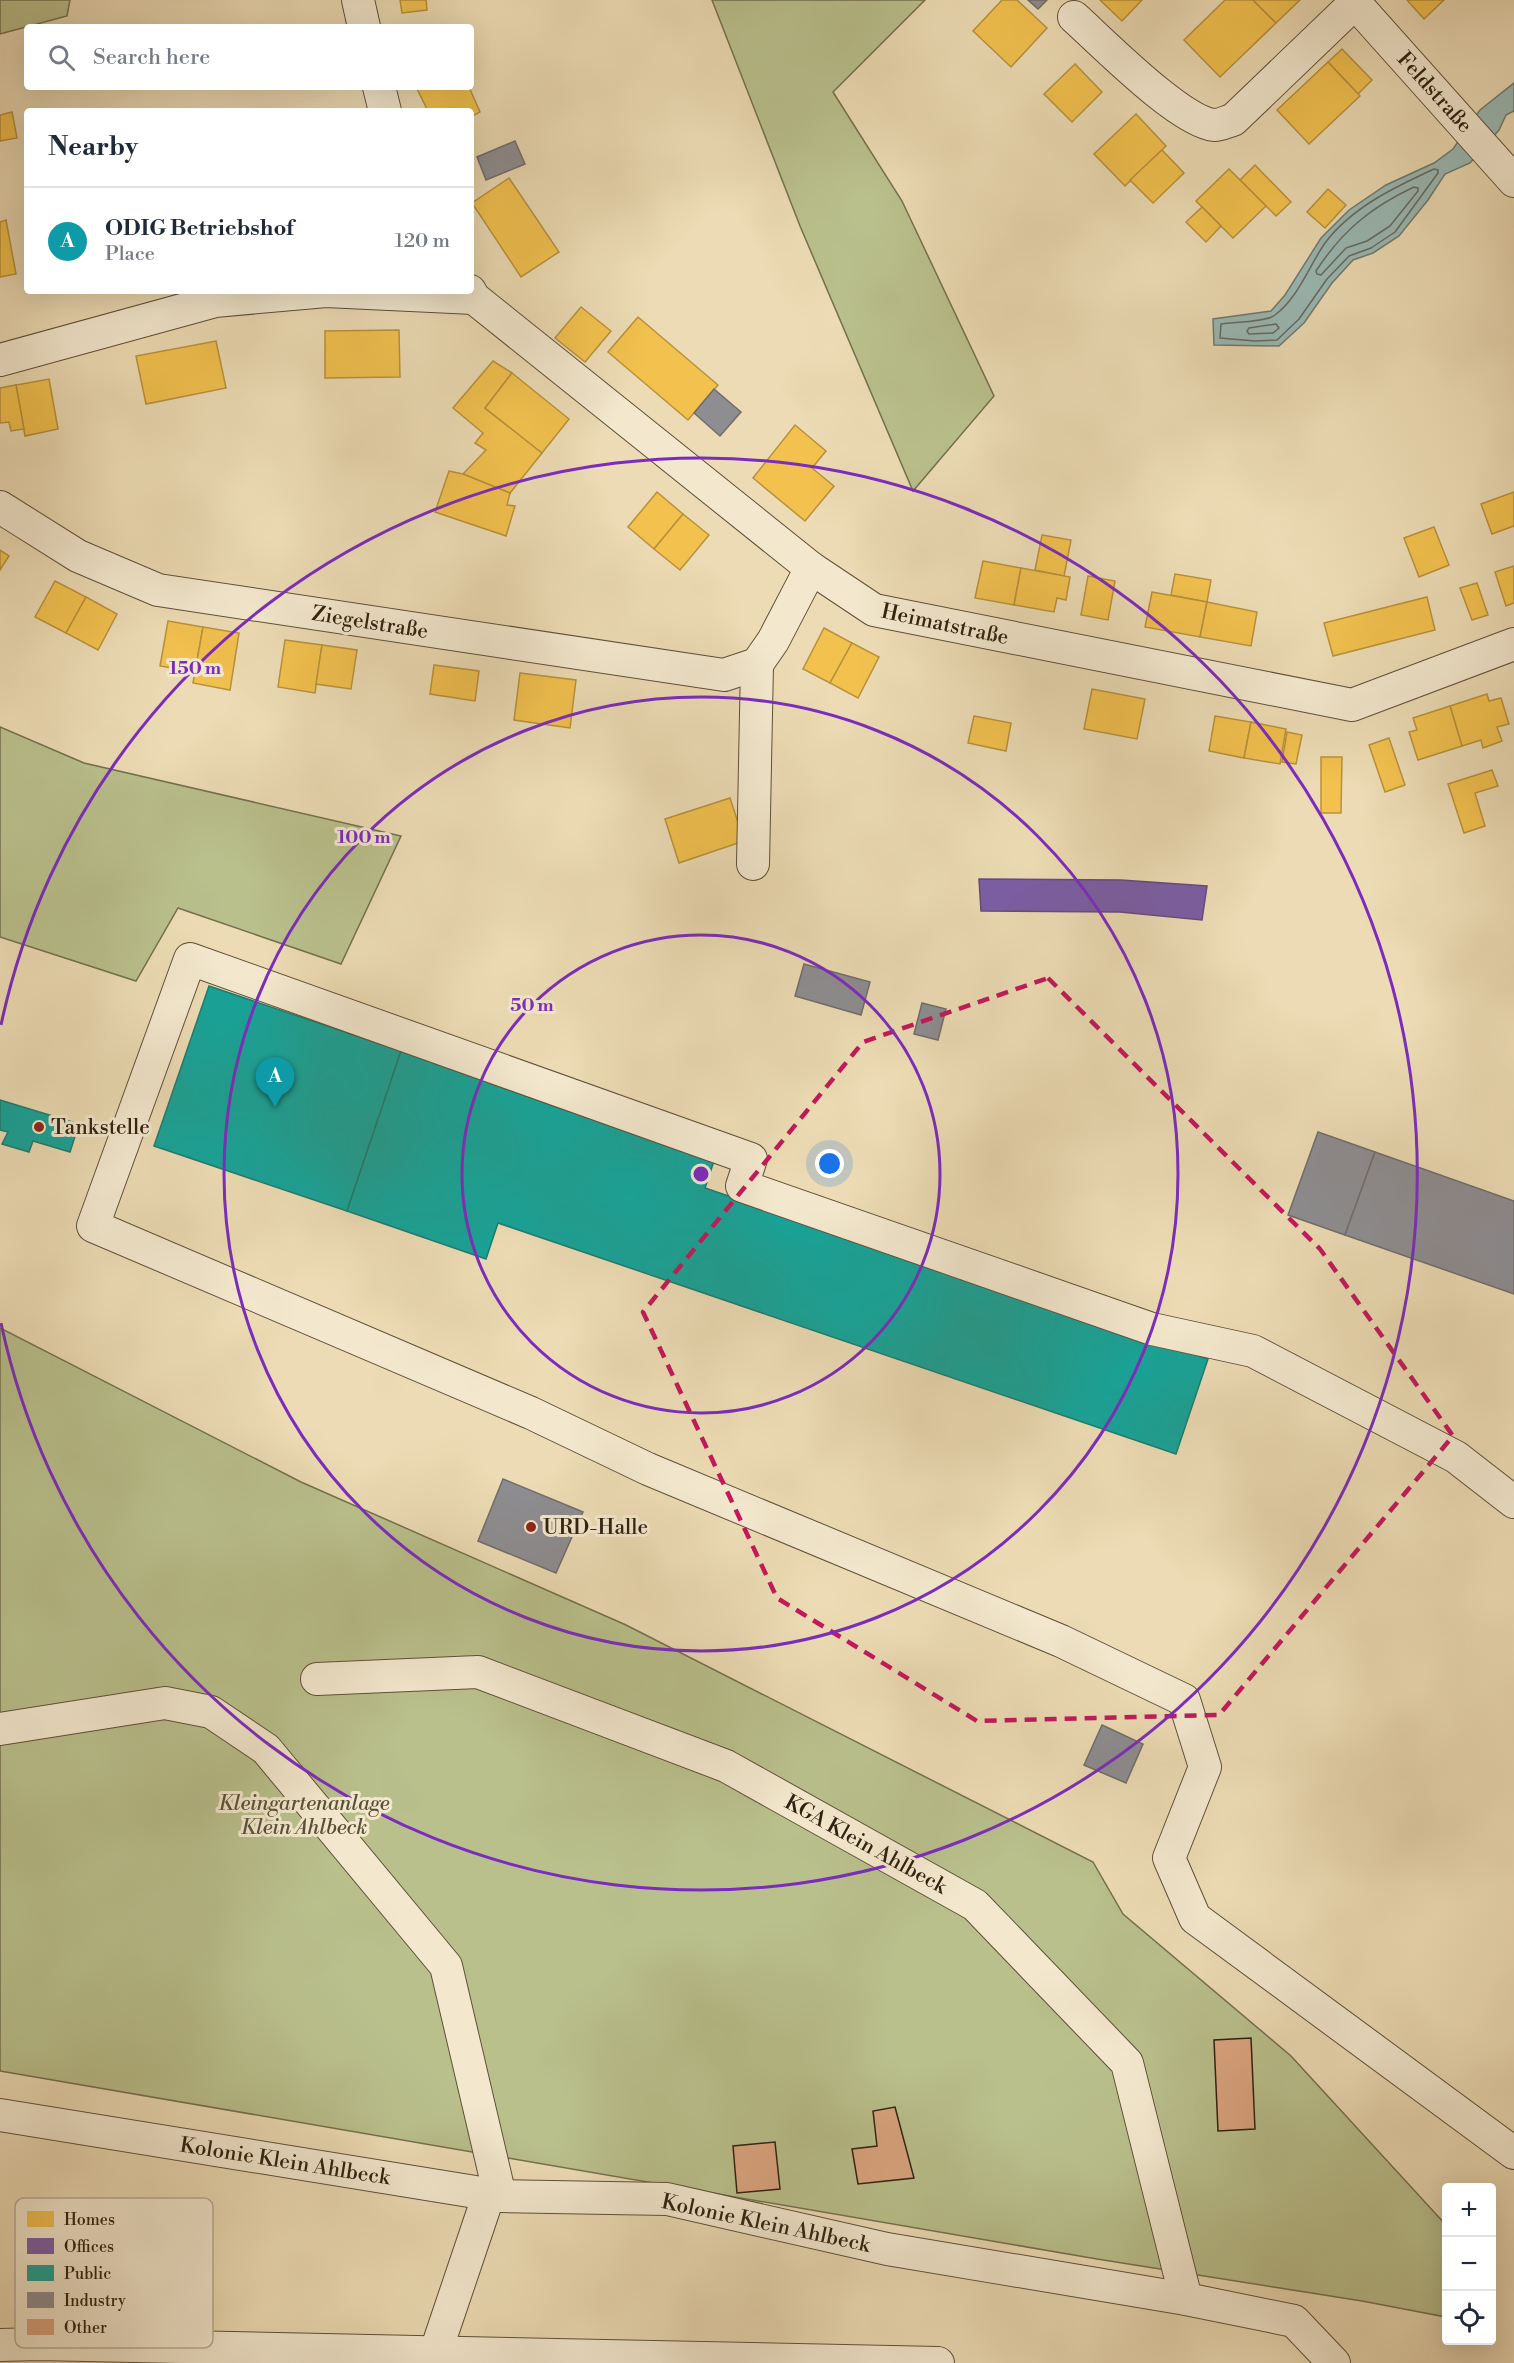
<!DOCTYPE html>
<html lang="en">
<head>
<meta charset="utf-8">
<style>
	body { margin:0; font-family:"Libre Bodoni",serif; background:#f2f2f3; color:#1f2937 }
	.controls { position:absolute; right:18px; bottom:18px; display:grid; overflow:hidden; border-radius:6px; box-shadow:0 6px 24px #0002 }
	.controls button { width:54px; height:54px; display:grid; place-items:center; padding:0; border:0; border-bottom:2px solid #e0e1e3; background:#fff; color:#1f2937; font:30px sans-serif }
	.you { position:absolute; left:830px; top:1164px; width:21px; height:21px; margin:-15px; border:4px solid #fff; border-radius:50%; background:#1a73e8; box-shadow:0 0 0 9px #1a73e833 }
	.badge { display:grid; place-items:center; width:39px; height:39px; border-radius:50%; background:#ea580c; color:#fff; font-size:20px; font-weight:700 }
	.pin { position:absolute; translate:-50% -50px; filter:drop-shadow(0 2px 3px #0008) }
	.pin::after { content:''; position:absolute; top:32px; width:21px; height:18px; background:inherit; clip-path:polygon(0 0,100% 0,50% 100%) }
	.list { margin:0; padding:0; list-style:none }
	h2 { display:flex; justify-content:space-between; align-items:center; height:78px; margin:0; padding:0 24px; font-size:26px }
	h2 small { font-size:20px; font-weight:400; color:#747a83 }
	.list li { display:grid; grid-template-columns:39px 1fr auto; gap:18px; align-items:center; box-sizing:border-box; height:108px; padding:0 24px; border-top:2px solid #e0e1e3 }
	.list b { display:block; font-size:22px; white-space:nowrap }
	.list p { margin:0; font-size:20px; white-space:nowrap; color:#747a83 }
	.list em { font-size:20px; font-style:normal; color:#747a83 }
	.icon { flex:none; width:33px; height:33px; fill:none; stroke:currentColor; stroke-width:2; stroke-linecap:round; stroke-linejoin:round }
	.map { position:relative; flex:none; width:1514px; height:2363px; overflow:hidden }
	.search { position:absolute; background:#fff; box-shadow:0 6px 24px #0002; left:24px; top:24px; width:450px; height:66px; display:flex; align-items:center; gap:15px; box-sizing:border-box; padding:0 21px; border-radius:6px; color:#747a83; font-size:22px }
	.panel { position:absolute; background:#fff; box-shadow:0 6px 24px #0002; left:24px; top:108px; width:450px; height:186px; border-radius:6px }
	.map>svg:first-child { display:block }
	.green { fill:#b9c08c; stroke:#74704e; stroke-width:1.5 }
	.water { fill:#9bb9b5; stroke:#707c73; stroke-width:1.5 }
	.homes { fill:#f2c14e; stroke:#b8913b; stroke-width:1.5 }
	.offices { fill:#7b5ea7; stroke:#644c7a; stroke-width:1.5 }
	.public { fill:#17a398; stroke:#1e7c6f; stroke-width:1.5 }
	.industry { fill:#8d8d92; stroke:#716d6b; stroke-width:1.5 }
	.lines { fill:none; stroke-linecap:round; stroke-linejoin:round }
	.shore { stroke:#656d62; stroke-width:1.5 }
	.building { fill:#daa47f; stroke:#2f2110; stroke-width:1.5 }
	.minor-casing { stroke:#5e5039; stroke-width:34 }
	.minor { stroke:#f3e8ce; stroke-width:32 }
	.marked { fill:none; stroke:#c2185b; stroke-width:4.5; stroke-dasharray:12 8; stroke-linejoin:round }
	.ring { fill:none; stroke:#7b2cbf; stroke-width:3 }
	.poi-dot { fill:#8f2418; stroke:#f3e8ce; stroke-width:2 }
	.labels { text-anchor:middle; stroke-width:6; stroke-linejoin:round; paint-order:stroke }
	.street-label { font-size:21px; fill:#2f2110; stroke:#f3e8ce }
	.poi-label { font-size:21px; fill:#2f2110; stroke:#f3e8ce; text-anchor:start }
	.park-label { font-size:21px; font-style:italic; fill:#585135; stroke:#f3e8ce }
	.key { fill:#f3e8ce; stroke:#b8ac95; stroke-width:1.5 }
	.key-label { font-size:16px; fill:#2f2110 }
	.centre { fill:#7b2cbf; stroke:#f3e8ce; stroke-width:3 }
	.ring-label { font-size:18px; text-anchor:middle; font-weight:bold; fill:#7b2cbf; stroke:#f3e8ce; stroke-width:6; stroke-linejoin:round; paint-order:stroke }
</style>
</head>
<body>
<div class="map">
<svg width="1514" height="2363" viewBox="0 0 1514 2363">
	<rect width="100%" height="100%" fill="#ecdbb4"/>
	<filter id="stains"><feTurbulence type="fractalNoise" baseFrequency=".00333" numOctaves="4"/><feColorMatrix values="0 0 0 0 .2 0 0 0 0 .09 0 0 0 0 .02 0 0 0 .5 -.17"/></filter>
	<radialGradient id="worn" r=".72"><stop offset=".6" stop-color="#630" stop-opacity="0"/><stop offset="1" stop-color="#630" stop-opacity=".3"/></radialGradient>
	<!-- green -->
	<g class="green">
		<polygon points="0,0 70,0 67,16 0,34"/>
		<polygon points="712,0 925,0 833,92 902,201 994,396 913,491 800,226"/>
		<polygon points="0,727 84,763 401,836 341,964 178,908 136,981 0,937"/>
		<polygon points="0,1328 301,1482 626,1625 1093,1862 1123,1914 1291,2056 1446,2225 1446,2317 1362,2301 1097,2259 0,2071"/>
	</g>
	<!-- water -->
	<polygon class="water" points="1514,83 1514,111 1506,115 1499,130 1470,163 1445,174 1428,200 1399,236 1373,253 1353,260 1332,283 1304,323 1279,346 1214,345 1213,319 1271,311 1285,295 1321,238 1349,210 1386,185 1434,163 1453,149 1480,110"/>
	<!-- homes -->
	<g class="homes">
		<polygon points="400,0 426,0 427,10 402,13"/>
		<polygon points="1002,0 1017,0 1047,28 1011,67 973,31"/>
		<polygon points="1100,0 1142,0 1122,21"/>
		<polygon points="1225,0 1253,0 1276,23 1220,77 1184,40"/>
		<polygon points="1253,0 1300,0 1276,23"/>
		<polygon points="1407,0 1444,0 1424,19"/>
		<polygon points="1342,49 1372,80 1358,94 1328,62"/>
		<polygon points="1328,62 1360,96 1309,144 1277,110"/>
		<polygon points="1075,64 1102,92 1072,122 1044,94"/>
		<polygon points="416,87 469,87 480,112 471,117 471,111 428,111"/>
		<polygon points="12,112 17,138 0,141 0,115"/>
		<polygon points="1136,114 1166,146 1125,186 1094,154"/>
		<polygon points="1162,150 1184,173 1153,203 1130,180"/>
		<polygon points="1255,165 1291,202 1276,216 1240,180"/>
		<polygon points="1229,169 1266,206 1233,238 1196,201"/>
		<polygon points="509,178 559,252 521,277 472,203"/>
		<polygon points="1328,189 1346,205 1325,228 1307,212"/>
		<polygon points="1202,207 1221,226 1206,242 1186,222"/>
		<polygon points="6,220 16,274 0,277 0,222"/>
		<polygon points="581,307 611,331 585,362 555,338"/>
		<polygon points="638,317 718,385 688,420 608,352"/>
		<polygon points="399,330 400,377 325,378 325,331"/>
		<polygon points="216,341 226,388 146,404 136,356"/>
		<polygon points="493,361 512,373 485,408 542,453 510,493 463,474 486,450 475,443 483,433 453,408"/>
		<polygon points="512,373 569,419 542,453 485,408"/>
		<polygon points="49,379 58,429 25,436 16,385"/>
		<polygon points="16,385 24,429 11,431 9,422 0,423 0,388"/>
		<polygon points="795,425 826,451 812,468 834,486 805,521 753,478"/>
		<polygon points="449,471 463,474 510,493 507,505 515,506 506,536 435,512"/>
		<polygon points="657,492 683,514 654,549 628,527"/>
		<polygon points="1514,492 1514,526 1492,534 1481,504"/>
		<polygon points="683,514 709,535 680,570 654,549"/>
		<polygon points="1434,527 1449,565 1419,577 1404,538"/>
		<polygon points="1042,535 1071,540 1064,576 1035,570"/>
		<polygon points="0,550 9,556 0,570"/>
		<polygon points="983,561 1021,568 1014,605 975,598"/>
		<polygon points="1514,566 1514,603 1506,606 1495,572"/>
		<polygon points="1021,568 1070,577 1066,600 1057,598 1054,612 1014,605"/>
		<polygon points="1175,574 1211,580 1207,602 1171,595"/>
		<polygon points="1088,576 1115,581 1108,620 1081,615"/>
		<polygon points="55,581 86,597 66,633 35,617"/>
		<polygon points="1477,583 1488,615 1472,620 1460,588"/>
		<polygon points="1152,592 1207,602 1200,637 1145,627"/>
		<polygon points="86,597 117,614 98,650 66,633"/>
		<polygon points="1427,597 1435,630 1333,656 1324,623"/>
		<polygon points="1207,602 1257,612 1251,646 1200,637"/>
		<polygon points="168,621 203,627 195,672 160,666"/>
		<polygon points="203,627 239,633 230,690 193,683"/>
		<polygon points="824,628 852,643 830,683 803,669"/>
		<polygon points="285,640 322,645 315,693 278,687"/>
		<polygon points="852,643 879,657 858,698 830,683"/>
		<polygon points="322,645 357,650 351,689 316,684"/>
		<polygon points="434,665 479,671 475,701 430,694"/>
		<polygon points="520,673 576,680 570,728 514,720"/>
		<polygon points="1092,689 1145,699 1137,739 1084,729"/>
		<polygon points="1487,694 1489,701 1501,698 1509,724 1497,727 1502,741 1483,748 1481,740 1462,746 1450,706"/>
		<polygon points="1450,706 1462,746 1418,760 1409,732 1417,730 1413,718"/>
		<polygon points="974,716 1011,723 1006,751 968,743"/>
		<polygon points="1215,716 1251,722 1244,758 1209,751"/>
		<polygon points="1251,722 1286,729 1280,764 1244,758"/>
		<polygon points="1287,732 1302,735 1296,764 1282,762"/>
		<polygon points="1389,738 1405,785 1385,792 1369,745"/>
		<polygon points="1321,757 1342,757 1341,813 1321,813"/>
		<polygon points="1492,770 1498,786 1475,793 1485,826 1464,833 1448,784"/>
		<polygon points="730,798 744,841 679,863 665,819"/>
	</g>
	<!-- offices -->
	<polygon class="offices" points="979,879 1121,880 1207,886 1202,920 1120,912 981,911"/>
	<!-- public -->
	<g class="public">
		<polygon points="209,986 401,1051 347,1211 154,1146"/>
		<polygon points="401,1051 715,1158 705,1188 1208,1359 1176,1454 498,1223 486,1259 347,1211"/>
		<polygon points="0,1100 79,1124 70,1152 33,1141 29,1152 2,1144 8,1132 0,1130"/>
	</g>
	<!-- industry -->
	<g class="industry">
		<polygon points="1028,0 1047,0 1038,9"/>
		<polygon points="515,141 525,164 486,180 477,157"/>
		<polygon points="714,389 741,412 720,436 694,413"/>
		<polygon points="804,964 870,982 861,1015 795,996"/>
		<polygon points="922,1003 946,1009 938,1040 914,1034"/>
		<polygon points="1318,1132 1375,1152 1345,1235 1288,1215"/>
		<polygon points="1375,1152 1514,1201 1514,1294 1345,1235"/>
		<polygon points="503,1479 583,1512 556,1573 478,1541"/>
		<polygon points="1102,1725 1143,1744 1126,1783 1084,1765"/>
	</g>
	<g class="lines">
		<!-- shore -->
		<g class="shore">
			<path d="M1434,169L1438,170V173L1395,232L1371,248L1349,256L1327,279L1299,319L1277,340L1255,341L1220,338L1221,324C1233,322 1267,322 1275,315C1298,298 1309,266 1325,243C1352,207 1395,187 1434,169Z"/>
			<path d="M1414,187L1418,188V191L1390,226L1367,241L1346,248L1321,275L1317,274L1316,271C1342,231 1371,207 1414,187Z"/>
			<polygon points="1276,324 1279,328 1273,333 1249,334 1247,331 1249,328"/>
		</g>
	</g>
	<!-- building -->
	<g class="building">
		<polygon points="1251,2038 1255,2129 1218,2131 1214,2040"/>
		<polygon points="895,2107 914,2178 858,2184 852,2149 877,2146 873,2111"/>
		<polygon points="775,2142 780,2189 737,2193 733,2146"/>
	</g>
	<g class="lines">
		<!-- minor casing -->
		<g class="minor-casing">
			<g id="minor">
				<polyline points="358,0 364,27"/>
				<polyline points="1355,3 1514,181"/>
				<path d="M1074,17C1101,41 1181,123 1215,125C1220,125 1228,121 1233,120L1358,0"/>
				<polyline points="379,87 385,111"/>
				<polyline points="470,291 474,298 811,568 874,610 1352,705 1514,644"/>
				<polyline points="0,360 215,301 326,291 474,298"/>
				<polyline points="0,507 78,556 158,590 724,675 757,664 773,641 811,568"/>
				<polyline points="753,864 757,664"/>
				<polyline points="1514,1502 1456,1457 1253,1351 1152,1329 742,1186 751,1159 190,959 93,1226 531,1413 648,1469 1061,1641 1184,1700 1205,1767 1169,1858 1195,1918 1514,2153"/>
				<polyline points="317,1679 478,1672 726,1766 975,1905 1127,2063 1186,2299"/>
				<polyline points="0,1729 165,1703 211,1712 266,1749 446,1966 500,2196"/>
				<polyline points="0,2115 500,2196 667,2199 887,2249 1186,2299 1294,2321 1334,2363"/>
				<polyline points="0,2345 39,2344 938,2363"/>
				<polyline points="435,2354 489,2194"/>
			</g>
		</g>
		<!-- minor -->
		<use href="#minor" class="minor"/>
	</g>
	<!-- marked area -->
	<path class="marked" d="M1048,978L1320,1249L1453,1436L1219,1715L977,1721L777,1598L643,1312L863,1042Z"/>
	<!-- distance rings -->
	<g class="ring">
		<circle cx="701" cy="1174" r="239"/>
		<circle cx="701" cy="1174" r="477"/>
		<path d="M1 1025A716 716 0 1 1 1 1323"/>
	</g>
	<!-- markers -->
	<g class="poi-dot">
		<circle cx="39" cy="1127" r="6"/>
		<circle cx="531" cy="1527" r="6"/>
	</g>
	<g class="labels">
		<!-- street labels -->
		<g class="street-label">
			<text transform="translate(1435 92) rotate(48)" y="7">Feldstraße</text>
			<text transform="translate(370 622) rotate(9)" y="7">Ziegelstraße</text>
			<text transform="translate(945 624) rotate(12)" y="7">Heimatstraße</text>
			<text transform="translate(866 1844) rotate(29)" y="7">KGA Klein Ahlbeck</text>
			<text transform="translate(285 2161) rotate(9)" y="7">Kolonie Klein Ahlbeck</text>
			<text transform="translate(766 2223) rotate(12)" y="7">Kolonie Klein Ahlbeck</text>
		</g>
		<!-- poi labels -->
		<g class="poi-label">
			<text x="51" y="1134">Tankstelle</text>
			<text x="543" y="1534">URD-Halle</text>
		</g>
		<!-- park labels -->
		<g class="park-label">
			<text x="304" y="1810">Kleingartenanlage<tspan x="304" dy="24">Klein Ahlbeck</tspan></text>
		</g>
	</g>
	<!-- legend -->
	<rect x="15" y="2198" width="198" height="150" rx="9" class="key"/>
	<rect x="27" y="2211" width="27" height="16" fill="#f2c14e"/>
	<rect x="27" y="2238" width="27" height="16" fill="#7b5ea7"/>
	<rect x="27" y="2265" width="27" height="16" fill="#17a398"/>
	<rect x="27" y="2292" width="27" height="16" fill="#8d8d92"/>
	<rect x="27" y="2319" width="27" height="16" fill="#daa47f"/>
	<g class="key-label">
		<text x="64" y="2225">Homes</text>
		<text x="64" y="2252">Offices</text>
		<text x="64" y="2279">Public</text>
		<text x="64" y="2306">Industry</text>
		<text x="64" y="2333">Other</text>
	</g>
	<circle cx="701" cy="1174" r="9" class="centre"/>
	<g class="ring-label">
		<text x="195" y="674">150 m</text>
		<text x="364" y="843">100 m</text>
		<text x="532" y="1011">50 m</text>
	</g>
	<rect width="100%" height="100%" filter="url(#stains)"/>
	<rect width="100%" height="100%" fill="url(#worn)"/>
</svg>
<div class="controls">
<button>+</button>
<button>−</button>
<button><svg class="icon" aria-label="locate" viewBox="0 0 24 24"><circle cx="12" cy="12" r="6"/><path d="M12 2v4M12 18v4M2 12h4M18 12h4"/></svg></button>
</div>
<div class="you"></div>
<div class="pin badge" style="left:275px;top:1107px;background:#0f9aa8">A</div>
<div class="search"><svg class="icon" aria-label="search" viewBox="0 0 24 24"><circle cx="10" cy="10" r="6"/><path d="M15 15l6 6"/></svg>Search here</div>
<section class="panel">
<h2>Nearby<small></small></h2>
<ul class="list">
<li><span class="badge" style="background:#0f9aa8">A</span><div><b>ODIG Betriebshof</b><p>Place</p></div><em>120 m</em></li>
</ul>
</section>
</div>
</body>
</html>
